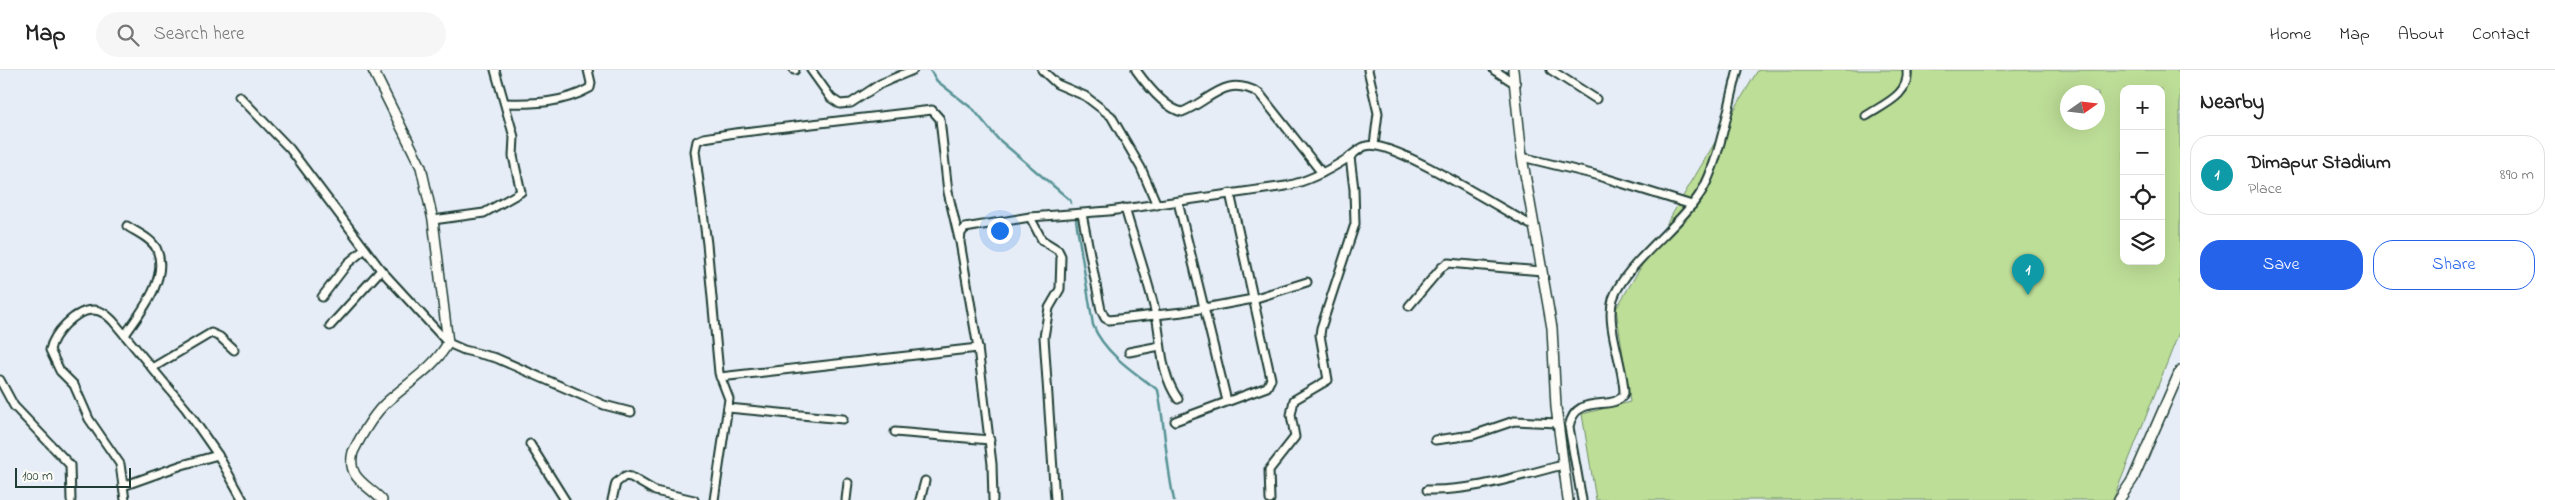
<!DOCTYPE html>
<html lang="en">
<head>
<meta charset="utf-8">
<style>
	body { margin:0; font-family:"Indie Flower",sans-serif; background:#f6f6f6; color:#222 }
	.controls { position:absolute; right:15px; top:15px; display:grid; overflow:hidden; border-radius:10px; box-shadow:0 5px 20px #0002 }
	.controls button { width:45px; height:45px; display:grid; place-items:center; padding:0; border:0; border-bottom:1px solid #e0e0e0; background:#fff; color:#222; font:25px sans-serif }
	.compass { position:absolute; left:2060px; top:15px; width:45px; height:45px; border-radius:50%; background:#fff; box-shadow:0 5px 20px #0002; rotate:76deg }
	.scale { position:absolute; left:15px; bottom:12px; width:116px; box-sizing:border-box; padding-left:5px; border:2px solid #1f3d34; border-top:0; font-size:14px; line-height:18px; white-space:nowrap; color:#1f3d34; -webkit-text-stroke:4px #fdfcf7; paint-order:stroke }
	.you { position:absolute; left:999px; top:160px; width:18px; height:18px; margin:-12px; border:4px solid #fff; border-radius:50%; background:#1a73e8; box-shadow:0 0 0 8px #1a73e833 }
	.badge { display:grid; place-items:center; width:32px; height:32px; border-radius:50%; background:#2563eb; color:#fff; font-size:16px; font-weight:700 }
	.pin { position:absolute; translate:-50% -41px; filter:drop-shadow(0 1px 2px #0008) }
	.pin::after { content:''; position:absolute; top:26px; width:18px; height:15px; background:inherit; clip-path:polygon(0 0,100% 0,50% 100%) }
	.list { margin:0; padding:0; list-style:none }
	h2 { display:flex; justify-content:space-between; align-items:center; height:65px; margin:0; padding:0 20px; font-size:21px }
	h2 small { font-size:16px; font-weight:400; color:#767676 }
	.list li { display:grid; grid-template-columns:32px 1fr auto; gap:15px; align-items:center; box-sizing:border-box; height:80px; margin:0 10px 10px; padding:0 10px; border:1px solid #e0e0e0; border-radius:20px }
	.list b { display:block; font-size:19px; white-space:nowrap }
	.list p { margin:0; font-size:16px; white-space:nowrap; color:#767676 }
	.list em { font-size:16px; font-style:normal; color:#767676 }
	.actions { display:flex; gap:10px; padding:15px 20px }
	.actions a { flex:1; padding:11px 0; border:1px solid #2563eb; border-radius:20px; text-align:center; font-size:18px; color:#2563eb }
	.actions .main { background:#2563eb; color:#fff }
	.icon { flex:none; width:28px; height:28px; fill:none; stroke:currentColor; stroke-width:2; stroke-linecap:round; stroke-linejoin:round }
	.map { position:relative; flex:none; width:2180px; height:430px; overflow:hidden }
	header { display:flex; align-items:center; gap:30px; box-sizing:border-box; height:70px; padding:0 25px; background:#fff; border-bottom:1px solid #e0e0e0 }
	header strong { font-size:24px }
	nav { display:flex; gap:28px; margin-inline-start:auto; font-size:18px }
	.search { width:350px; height:45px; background:#f6f6f6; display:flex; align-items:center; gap:12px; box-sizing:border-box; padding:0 18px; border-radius:28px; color:#767676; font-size:19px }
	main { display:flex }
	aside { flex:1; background:#fff }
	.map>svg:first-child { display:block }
	.green { fill:#bdde97; stroke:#6e8e66; fill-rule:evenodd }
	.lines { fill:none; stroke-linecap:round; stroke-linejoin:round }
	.stream { stroke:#579395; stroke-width:2.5 }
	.minor-casing { stroke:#1f3d34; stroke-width:11 }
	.tertiary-casing { stroke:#1f3d34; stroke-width:12 }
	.minor { stroke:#fdfcf7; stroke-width:7 }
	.tertiary { stroke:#fdfcf7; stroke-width:9 }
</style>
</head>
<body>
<header>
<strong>Map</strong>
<div class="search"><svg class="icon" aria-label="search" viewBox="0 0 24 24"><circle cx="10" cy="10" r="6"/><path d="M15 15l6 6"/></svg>Search here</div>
<nav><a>Home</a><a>Map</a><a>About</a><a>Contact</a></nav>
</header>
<main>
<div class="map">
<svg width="2180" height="430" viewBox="0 0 2180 430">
	<rect width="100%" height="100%" fill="#e6edf7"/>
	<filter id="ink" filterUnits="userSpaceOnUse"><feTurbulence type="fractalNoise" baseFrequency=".02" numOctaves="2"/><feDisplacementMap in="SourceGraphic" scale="10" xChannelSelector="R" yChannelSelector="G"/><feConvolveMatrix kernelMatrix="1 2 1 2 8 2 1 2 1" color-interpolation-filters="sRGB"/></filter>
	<g filter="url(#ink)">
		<!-- green -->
		<path class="green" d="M1758,0H2180V260L2113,430H1596L1582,344L1630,332L1616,239ZM2124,19H2161V191H2124ZM2068,22H2098V52H2068Z"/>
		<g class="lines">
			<!-- stream -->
			<g class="stream">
				<polyline points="930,0 937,11 974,40 997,68 1070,130 1071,133"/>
				<path d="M1076,150L1093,255C1104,283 1135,303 1158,320C1165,357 1166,394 1174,430"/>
			</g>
			<!-- minor casing -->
			<g class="minor-casing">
				<g id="minor">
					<polyline points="794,0 795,0"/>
					<polyline points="811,0 831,28 840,34 851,33 880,14 913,0"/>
					<polyline points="1042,0 1057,14 1085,26 1111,46 1141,98 1157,135"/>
					<path d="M1136,0C1146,14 1165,38 1182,42C1212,30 1224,4 1259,23L1322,103"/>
					<polyline points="1368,0 1378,43 1374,75"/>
					<polyline points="1494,0 1516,14"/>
					<polyline points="1551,0 1596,29"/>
					<polyline points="239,26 290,79 381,200 448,273 464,280 496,288 604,335 631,342"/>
					<path d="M505,33C535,34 563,33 590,18L591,13L588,0"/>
					<path d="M1866,46C1884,34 1910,25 1907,0"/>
					<polyline points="1522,87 1592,104 1692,135"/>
					<polyline points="1178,132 1227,331"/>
					<path d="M1125,138C1135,174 1148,209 1156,245C1162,275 1160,303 1178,329"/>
					<polyline points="1082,144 1101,240 1105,248 1109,250 1183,242 1253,229 1307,212"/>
					<polyline points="1030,147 1042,170 1058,180 1061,186 1060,219 1049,238 1044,267 1055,430"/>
					<polyline points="433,150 484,143 521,122 513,86 514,67 495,0"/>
					<polyline points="322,227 348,193 365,179"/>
					<polyline points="1409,236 1442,197 1448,193 1542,201"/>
					<polyline points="330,256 381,200"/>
					<path d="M125,265C140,243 169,209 157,180C153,169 136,162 127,156"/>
					<polyline points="1129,282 1160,276"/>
					<polyline points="152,298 211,263 220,267 234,280"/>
					<polyline points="720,307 978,278"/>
					<polyline points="0,310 14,336 70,395 71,430"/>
					<polyline points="728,338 843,349"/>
					<polyline points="1175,351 1267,317 1271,309 1230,123"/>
					<polyline points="895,362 990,370"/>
					<polyline points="1435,370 1473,365 1514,351 1558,353"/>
					<polyline points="530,374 565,430"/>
					<polyline points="123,416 182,395 218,385"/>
					<path d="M1427,420C1474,421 1518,406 1563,395"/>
					<path d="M125,430L120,394L89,349L74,315L60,301L50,280C53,264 75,240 93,240C102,240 108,246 113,251L186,339L218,385L243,430"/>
					<polyline points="612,430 616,413 625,406 631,407 655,421 694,430"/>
					<polyline points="714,430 729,329 719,303 707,174 695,81 697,71 704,68 735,63 932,40 940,49 948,122 959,169"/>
					<polyline points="846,430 848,413"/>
					<polyline points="920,430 925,411"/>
					<path d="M993,430L992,394L978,278L960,172L961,163L965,158L1030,147L1109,141L1286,116C1309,111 1328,101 1348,88C1354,84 1359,78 1366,76C1391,68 1505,142 1533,156"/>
					<polyline points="1270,430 1269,400 1295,367 1291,345 1294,330 1328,310 1320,265 1321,258 1355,154 1354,119 1350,87"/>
					<path d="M1582,430L1569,357C1576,320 1615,344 1624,323C1624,296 1605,255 1613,229C1624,195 1680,156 1700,124C1718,97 1729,33 1738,0"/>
				</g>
			</g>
			<!-- tertiary casing -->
			<g class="tertiary-casing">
				<g id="tertiary">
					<path d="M373,0L421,97L433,150L448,273C434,298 409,312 388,331C373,344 361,366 353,382C346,408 367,414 382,430"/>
					<polyline points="1513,0 1522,87 1552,258 1556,337 1568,430"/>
					<polyline points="2119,430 2133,409 2180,301"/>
				</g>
			</g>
			<!-- minor -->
			<use href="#minor" class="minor"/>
			<!-- tertiary -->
			<use href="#tertiary" class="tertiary"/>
		</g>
	</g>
</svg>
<div class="controls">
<button>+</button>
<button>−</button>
<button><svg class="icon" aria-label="locate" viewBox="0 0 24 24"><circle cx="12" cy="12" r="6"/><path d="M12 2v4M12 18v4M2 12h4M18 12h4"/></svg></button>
<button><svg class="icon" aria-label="layers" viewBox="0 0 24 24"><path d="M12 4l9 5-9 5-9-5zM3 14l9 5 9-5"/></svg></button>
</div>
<svg class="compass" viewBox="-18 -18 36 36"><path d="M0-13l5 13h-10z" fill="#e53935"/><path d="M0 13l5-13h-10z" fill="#767676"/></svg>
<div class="scale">100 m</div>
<div class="you"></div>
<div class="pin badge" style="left:2028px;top:225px;background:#0f9aa8">1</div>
</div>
<aside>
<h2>Nearby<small></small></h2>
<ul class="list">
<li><span class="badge" style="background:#0f9aa8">1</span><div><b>Dimapur Stadium</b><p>Place</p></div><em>890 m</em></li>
</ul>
<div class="actions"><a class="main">Save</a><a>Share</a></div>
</aside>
</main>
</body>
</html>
